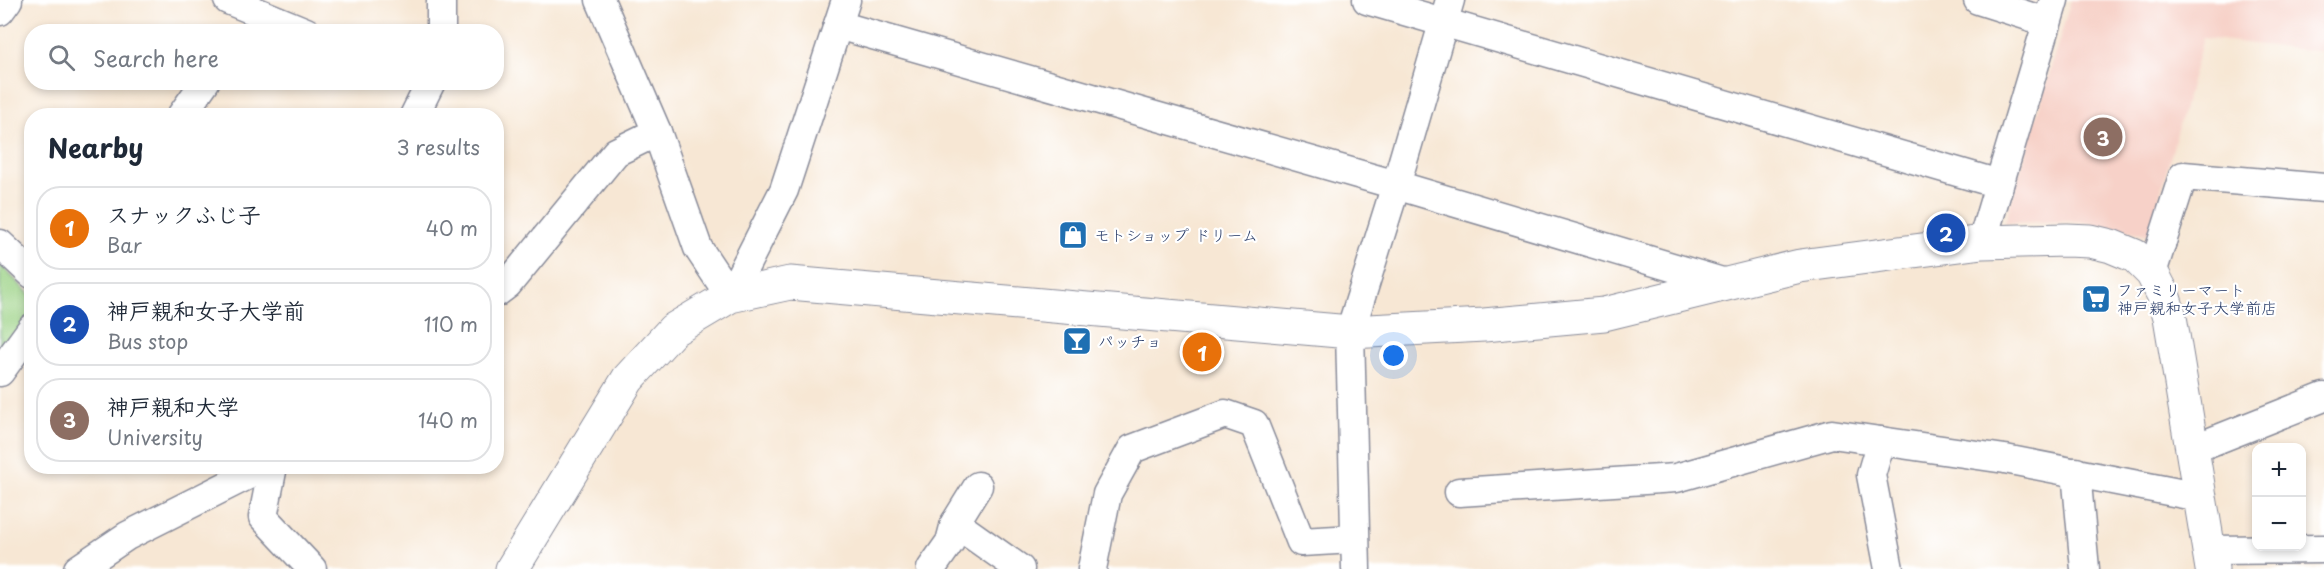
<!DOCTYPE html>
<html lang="en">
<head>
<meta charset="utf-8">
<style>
	body { margin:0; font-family:"Playpen Sans","Klee One",sans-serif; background:#f6f6f7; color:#1f2937 }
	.controls { position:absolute; right:18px; bottom:18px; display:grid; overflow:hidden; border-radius:12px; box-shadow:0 3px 9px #0003 }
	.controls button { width:54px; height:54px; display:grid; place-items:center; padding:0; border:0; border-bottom:2px solid #e0e1e3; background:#fff; color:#1f2937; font:30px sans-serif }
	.you { position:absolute; left:1394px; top:356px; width:21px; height:21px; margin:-15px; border:4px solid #fff; border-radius:50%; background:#1a73e8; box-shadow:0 0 0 9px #1a73e833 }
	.badge { display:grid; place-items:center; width:39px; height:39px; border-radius:50%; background:#1a73e8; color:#fff; font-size:20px; font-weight:700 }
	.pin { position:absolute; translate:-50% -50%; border:3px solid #fff; box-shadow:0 2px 6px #0006 }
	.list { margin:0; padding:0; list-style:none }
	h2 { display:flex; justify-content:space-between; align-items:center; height:78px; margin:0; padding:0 24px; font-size:26px }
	h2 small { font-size:20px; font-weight:400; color:#747a83 }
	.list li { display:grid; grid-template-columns:39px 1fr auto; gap:18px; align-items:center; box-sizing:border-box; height:84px; margin:0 12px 12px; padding:0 12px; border:2px solid #e0e1e3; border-radius:24px }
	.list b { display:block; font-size:22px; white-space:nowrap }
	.list p { margin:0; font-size:20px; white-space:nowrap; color:#747a83 }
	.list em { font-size:20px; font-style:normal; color:#747a83 }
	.icon { flex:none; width:33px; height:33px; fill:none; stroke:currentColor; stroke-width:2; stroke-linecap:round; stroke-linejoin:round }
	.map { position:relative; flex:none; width:2324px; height:569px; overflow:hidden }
	.search { position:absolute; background:#fff; box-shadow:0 3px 9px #0003; left:24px; top:24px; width:480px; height:66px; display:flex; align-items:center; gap:15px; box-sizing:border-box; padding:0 21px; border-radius:24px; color:#747a83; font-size:22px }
	.panel { position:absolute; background:#fff; box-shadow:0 3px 9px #0003; left:24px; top:108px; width:480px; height:366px; border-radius:24px }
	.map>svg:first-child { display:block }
	.built { fill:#f7d1c8 }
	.green { fill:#9bd285; stroke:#5b8072; stroke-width:1.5 }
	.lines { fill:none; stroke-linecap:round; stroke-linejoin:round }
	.street-casing { stroke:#898b99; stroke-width:31 }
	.secondary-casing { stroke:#898b99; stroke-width:35 }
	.street { stroke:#fff; stroke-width:28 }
	.secondary { stroke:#fff; stroke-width:33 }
	.labels { text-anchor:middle; stroke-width:4.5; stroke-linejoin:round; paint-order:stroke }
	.poi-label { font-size:16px; fill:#1b2f5e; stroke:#fff; text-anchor:start }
</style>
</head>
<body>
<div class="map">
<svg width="2324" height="569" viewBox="0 0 2324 569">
	<rect width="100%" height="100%" fill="#fff"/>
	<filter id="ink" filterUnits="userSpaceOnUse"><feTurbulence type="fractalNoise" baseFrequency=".0167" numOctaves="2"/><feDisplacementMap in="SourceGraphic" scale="12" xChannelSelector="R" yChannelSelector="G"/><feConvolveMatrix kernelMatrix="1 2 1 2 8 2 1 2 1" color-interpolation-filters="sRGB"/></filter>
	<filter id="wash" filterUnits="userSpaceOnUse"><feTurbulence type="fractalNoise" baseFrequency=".008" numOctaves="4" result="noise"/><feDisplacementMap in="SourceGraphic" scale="24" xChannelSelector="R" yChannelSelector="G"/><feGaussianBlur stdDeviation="1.35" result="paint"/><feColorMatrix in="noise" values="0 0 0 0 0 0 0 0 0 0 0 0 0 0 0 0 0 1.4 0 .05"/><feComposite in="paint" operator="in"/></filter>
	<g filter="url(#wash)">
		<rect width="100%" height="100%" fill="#f7e7d4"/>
		<!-- built -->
		<polygon class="built" points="2071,0 2324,0 2324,52 2203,38 2149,235 2078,221 2005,223"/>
		<!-- green -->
		<polygon class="green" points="0,264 32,297 31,313 0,362"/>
	</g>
	<g filter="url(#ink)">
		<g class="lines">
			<!-- street casing -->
			<g class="street-casing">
				<g id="street">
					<polyline points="228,0 306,32"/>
					<polyline points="441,0 441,32"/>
					<polyline points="600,0 657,132 698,248 730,296 784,190 846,0"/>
					<polyline points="1367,0 1999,184"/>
					<polyline points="1978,0 2047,22"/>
					<polyline points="0,11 8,0"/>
					<polyline points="838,25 1396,185 1729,284"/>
					<polyline points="181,116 205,82"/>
					<polyline points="414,116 431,82"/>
					<polyline points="1982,242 2054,0"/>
					<polyline points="0,244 32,274"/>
					<polyline points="2152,273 2183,176 2324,188"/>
					<polyline points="496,293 508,284 616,152 657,132"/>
					<polyline points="0,372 32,328"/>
					<polyline points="1881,441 1871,475 1889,569"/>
					<polyline points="2193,449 2324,397"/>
					<polyline points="273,466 263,517 312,569"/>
					<polyline points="2076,472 2085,569"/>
					<polyline points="1459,492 1676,478 1832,434 2005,459 2199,497"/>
					<polyline points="955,523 1020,569"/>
					<polyline points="2209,550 2324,549"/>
					<polyline points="78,569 127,536 266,466"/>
					<polyline points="931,569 950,542 955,523 978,486"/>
					<polyline points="1092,569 1107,494 1132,449 1225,414 1254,424 1301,542 1354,539"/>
					<polyline points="1356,569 1350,332 1396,185 1450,0"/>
				</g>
			</g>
			<!-- secondary casing -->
			<g class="secondary-casing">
				<polyline id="secondary" points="512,569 628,379 673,330 730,296 790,283 1350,332 1484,325 1604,314 1800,266 1982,242 2067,240 2090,241 2111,246 2135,256 2152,273 2163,294 2170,317 2212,569"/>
			</g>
			<!-- street -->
			<use href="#street" class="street"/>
			<!-- secondary -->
			<use href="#secondary" class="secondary"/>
		</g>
	</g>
	<!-- icons -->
	<defs>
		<g id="shop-square" transform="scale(1.5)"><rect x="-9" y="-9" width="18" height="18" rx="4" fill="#1f6fb2" stroke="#fff"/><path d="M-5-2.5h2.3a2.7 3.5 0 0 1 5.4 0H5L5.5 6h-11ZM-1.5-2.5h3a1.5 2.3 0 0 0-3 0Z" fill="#fff"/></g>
		<g id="supermarket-square" transform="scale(1.5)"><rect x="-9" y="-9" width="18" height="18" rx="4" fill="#1f6fb2" stroke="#fff"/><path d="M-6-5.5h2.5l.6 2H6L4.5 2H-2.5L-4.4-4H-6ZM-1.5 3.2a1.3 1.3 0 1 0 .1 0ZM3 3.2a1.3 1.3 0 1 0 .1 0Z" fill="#fff"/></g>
		<g id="bar-square" transform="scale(1.5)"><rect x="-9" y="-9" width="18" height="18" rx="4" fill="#1f6fb2" stroke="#fff"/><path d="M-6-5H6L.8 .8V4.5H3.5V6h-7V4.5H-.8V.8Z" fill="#fff"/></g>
	</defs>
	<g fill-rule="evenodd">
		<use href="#shop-square" x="1073" y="235"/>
		<use href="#supermarket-square" x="2096" y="299"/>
		<use href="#bar-square" x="1077" y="341"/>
	</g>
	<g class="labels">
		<!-- poi labels -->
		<g class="poi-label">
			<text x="1094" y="241">モトショップ ドリーム</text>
			<text x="2117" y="296">ファミリーマート<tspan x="2117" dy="18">神戸親和女子大学前店</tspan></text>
			<text x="1098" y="347">パッチョ</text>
		</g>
	</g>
</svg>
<div class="controls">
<button>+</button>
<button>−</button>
</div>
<div class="you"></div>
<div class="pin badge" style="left:1202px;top:352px;background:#e8710a">1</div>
<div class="pin badge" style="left:1946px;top:233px;background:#1a4fb4">2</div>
<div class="pin badge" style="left:2103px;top:137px;background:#8d6e63">3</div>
<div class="search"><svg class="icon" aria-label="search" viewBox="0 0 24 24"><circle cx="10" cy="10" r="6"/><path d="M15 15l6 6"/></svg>Search here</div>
<section class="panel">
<h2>Nearby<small>3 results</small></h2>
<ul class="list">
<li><span class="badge" style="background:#e8710a">1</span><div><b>スナックふじ子</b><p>Bar</p></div><em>40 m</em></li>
<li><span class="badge" style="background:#1a4fb4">2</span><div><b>神戸親和女子大学前</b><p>Bus stop</p></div><em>110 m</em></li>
<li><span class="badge" style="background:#8d6e63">3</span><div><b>神戸親和大学</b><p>University</p></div><em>140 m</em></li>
</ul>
</section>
</div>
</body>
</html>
